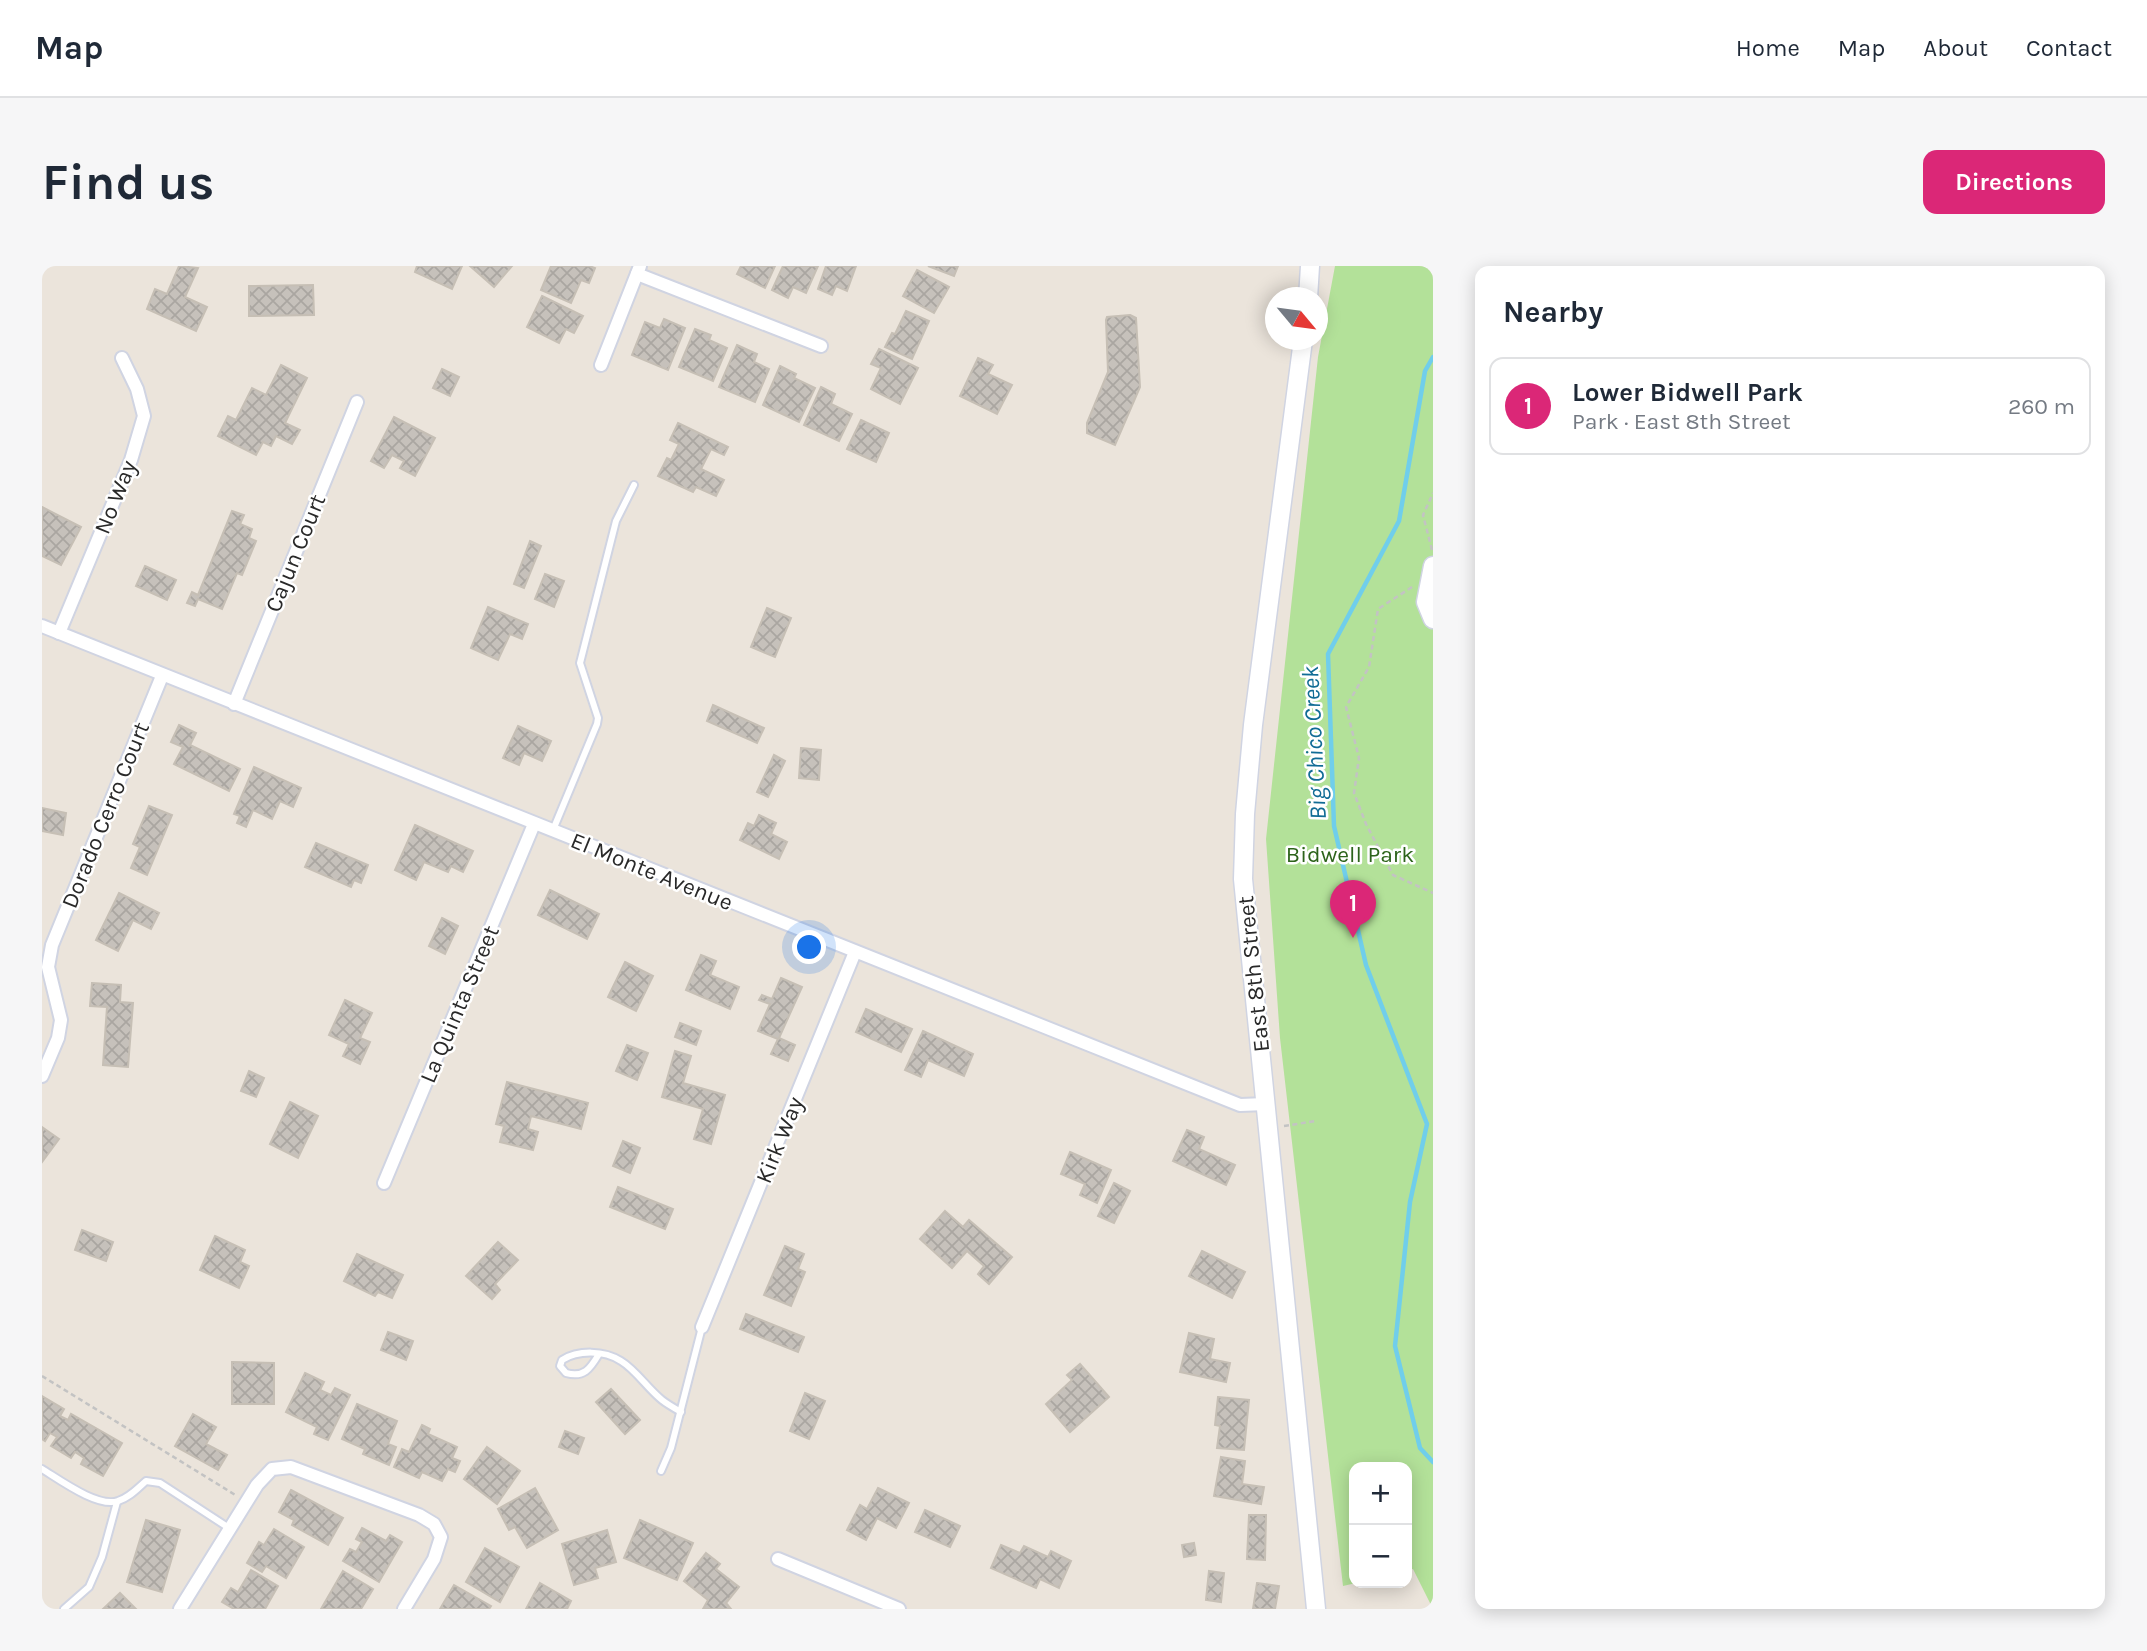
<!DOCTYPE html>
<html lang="en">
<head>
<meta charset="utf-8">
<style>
	body { margin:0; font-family:Karla,sans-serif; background:#f6f6f7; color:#1f2937 }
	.controls { position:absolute; right:21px; bottom:21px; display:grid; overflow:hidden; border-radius:14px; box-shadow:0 4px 18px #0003 }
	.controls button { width:63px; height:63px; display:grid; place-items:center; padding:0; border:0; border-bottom:2px solid #e0e1e3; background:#fff; color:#1f2937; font:35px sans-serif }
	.compass { position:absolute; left:1223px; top:21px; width:63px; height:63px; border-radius:50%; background:#fff; box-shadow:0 4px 18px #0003; rotate:119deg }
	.you { position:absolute; left:768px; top:682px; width:24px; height:24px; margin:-18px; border:5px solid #fff; border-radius:50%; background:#1a73e8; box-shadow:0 0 0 10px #1a73e833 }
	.badge { display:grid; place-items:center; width:46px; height:46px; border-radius:50%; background:#db2777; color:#fff; font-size:23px; font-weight:700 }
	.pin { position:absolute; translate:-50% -58px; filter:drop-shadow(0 2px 4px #0008) }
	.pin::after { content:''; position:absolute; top:37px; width:24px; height:21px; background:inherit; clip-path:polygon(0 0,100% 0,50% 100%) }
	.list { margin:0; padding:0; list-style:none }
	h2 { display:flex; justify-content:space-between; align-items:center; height:91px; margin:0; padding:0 28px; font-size:30px }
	h2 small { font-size:23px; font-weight:400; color:#747a83 }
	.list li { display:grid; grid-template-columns:46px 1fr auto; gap:21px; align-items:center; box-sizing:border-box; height:98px; margin:0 14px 14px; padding:0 14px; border:2px solid #e0e1e3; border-radius:14px }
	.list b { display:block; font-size:26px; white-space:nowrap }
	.list p { margin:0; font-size:23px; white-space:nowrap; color:#747a83 }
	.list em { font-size:23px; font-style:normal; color:#747a83 }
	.map { position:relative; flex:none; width:1391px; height:1343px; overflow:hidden; border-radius:14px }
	header { display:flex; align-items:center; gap:42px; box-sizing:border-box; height:98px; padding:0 35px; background:#fff; border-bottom:2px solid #e0e1e3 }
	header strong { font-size:33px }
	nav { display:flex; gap:38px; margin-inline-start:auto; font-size:24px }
	.intro { display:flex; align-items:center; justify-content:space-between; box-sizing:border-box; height:168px; padding:0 42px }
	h1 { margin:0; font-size:49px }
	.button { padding:18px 32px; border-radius:14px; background:#db2777; color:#fff; font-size:24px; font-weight:700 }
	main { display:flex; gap:42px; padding:0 42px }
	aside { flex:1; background:#fff; border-radius:14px; box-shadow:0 4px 18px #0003 }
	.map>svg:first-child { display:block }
	.grass { fill:#b3e199 }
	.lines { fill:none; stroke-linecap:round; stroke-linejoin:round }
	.stream { stroke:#70ceeb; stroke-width:4.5 }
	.building { fill:url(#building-cross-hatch); stroke:#c6bfb5; stroke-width:2 }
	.lane-casing { stroke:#d0d4e2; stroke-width:10 }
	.street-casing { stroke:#d0d4e2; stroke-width:16 }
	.secondary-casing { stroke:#d0d4e2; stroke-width:21 }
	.path { stroke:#c3c3c3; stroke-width:2.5; stroke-dasharray:5 3.5; stroke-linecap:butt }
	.lane { stroke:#fff; stroke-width:6 }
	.street { stroke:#fff; stroke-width:12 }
	.secondary { stroke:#fff; stroke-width:18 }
	.labels { text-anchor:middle; stroke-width:5; stroke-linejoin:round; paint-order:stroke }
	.street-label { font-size:23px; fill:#292929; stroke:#fff }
	.park-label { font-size:23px; fill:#2d641b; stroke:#fff }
	.water-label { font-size:24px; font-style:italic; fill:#116c95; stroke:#fff }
</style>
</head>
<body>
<header>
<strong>Map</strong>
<nav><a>Home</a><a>Map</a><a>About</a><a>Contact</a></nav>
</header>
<div class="intro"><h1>Find us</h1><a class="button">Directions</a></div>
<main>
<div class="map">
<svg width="1391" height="1343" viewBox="0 0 1391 1343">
	<defs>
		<pattern id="building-cross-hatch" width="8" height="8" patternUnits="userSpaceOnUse" patternTransform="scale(1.75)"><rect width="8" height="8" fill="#c6c1bb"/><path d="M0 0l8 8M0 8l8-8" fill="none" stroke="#aaa6a1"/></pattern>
	</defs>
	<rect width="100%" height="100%" fill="#ebe4db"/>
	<!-- grass -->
	<polygon class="grass" points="1293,0 1391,0 1391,1343 1371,1303 1365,1304 1365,1201 1312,1201 1312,1317 1314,1317 1301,1320 1238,772 1224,573 1276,91"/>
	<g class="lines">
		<!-- stream -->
		<polyline class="stream" points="1391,91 1383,105 1357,255 1286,388 1292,560 1324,699 1385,858 1368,936 1353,1080 1378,1182 1391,1196"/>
	</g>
	<!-- building -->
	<g class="building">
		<polygon points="137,0 156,2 143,31 165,41 154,65 105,43 113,23 125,28"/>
		<polygon points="375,0 420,0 410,23 373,6"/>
		<polygon points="428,0 470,0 452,21"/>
		<polygon points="509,0 547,0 553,2 547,17 539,14 529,37 499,24"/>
		<polygon points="699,0 733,0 723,22 695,8"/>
		<polygon points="741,0 776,0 764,27 751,21 746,32 730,24"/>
		<polygon points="784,0 814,0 805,25 794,20 790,29 776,23"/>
		<polygon points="886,0 916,0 912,10"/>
		<polygon points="875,4 907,21 892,47 861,30"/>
		<polygon points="271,19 272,49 207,50 207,20"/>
		<polygon points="500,30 541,50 532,67 524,63 517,77 485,61"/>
		<polygon points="864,45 887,55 870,93 843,81 850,67 853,68"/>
		<polygon points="1088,49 1094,52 1098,121 1073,179 1045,167 1045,157 1066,106 1064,54 1065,51"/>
		<polygon points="622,53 643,62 626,104 590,89 603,56 618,62"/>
		<polygon points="653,63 669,69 667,74 685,82 671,115 637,101"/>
		<polygon points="695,79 715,88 712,96 727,103 713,136 677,121"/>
		<polygon points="837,83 876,102 858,138 829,123 839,102 829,98"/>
		<polygon points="936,92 951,99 946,108 970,119 955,148 918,130"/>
		<polygon points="239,99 265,112 243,157 258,164 250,178 234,170 229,180 221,176 214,189 176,170 186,150 194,154 210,122 224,129"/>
		<polygon points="738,100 754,108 752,112 773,122 757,156 721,139"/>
		<polygon points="400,103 417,111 408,130 391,122"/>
		<polygon points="779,121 793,128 789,138 810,148 797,175 762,159"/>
		<polygon points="352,151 393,172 373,210 358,202 362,195 350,189 342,202 329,195"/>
		<polygon points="819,154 847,167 834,196 805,183"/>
		<polygon points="636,157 686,181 682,189 669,183 659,203 682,214 674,230 654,221 651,226 616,210 625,192 629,194 637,178 628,174"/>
		<polygon points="0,241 39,261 19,299 0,290"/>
		<polygon points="190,245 202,249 198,258 210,263 207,272 214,275 200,309 195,307 180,343 156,333 153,340 145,337 150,326 156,329"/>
		<polygon points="488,275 499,280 482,322 472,318"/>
		<polygon points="103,300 134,314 125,334 94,320"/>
		<polygon points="503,308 522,315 512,341 493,333"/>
		<polygon points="446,341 486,358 480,373 468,368 456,394 429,382"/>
		<polygon points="725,342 749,352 733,391 709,381"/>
		<polygon points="671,439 722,462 715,477 665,455"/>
		<polygon points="137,459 154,467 148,479 198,503 187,525 132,498 141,481 129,476"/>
		<polygon points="476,460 509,475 500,495 482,487 477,499 461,492"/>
		<polygon points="759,482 779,484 777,514 757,512"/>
		<polygon points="732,489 743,495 726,531 715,526"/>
		<polygon points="212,501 259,522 251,541 238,535 230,553 211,544 204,561 195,557 198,550 192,548"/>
		<polygon points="107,540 130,549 105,609 89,602 98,581 91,578"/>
		<polygon points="0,542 24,547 21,569 0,565"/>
		<polygon points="717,549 734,557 729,568 745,576 737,593 698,574 706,557 712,560"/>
		<polygon points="373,559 431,585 421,606 409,600 406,606 382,596 374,614 353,604"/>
		<polygon points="274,577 326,599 319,617 312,614 309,621 263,601"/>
		<polygon points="508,624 557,648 545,673 496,649"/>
		<polygon points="77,627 117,647 109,663 91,654 76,685 54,674"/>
		<polygon points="400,652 416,660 403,688 387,680"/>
		<polygon points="659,689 674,695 668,709 697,721 688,743 644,724"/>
		<polygon points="583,696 611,710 594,745 566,731"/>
		<polygon points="739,712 760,721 737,772 753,779 746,795 729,788 736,773 716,765 728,738 717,734 720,729 730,733"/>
		<polygon points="50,717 79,719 78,736 91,737 86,801 61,799 65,741 48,740"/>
		<polygon points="303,734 330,747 318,772 328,776 318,798 301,790 307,778 287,769"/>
		<polygon points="824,743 870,763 859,786 814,766"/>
		<polygon points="638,757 659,765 654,779 633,771"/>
		<polygon points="881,765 931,788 922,810 886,794 879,811 863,804"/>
		<polygon points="585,779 606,787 595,814 574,805"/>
		<polygon points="633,785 649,790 641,817 683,829 669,878 652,873 661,843 620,831"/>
		<polygon points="207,805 222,812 214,831 199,825"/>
		<polygon points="465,816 546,837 539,863 489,850 486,863 496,866 491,884 458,876 462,860 454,858"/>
		<polygon points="248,836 276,850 256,892 228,878"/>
		<polygon points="0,861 17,873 0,896"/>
		<polygon points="1145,864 1162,871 1157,883 1193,899 1184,919 1131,895"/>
		<polygon points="581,875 598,882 588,907 571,900"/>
		<polygon points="1028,886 1069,904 1055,937 1038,929 1043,918 1019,908"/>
		<polygon points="1072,917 1088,925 1072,957 1056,950"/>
		<polygon points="576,921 631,943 623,963 568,941"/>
		<polygon points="903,945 921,961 927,954 970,991 947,1018 936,1008 942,1000 925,985 910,1002 878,973"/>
		<polygon points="40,964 71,976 64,995 33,984"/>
		<polygon points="173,970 203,984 198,996 207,1000 197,1022 158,1004"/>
		<polygon points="456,976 476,994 453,1018 458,1024 450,1033 424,1010"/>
		<polygon points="743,980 762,988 756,1003 763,1006 749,1040 722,1029"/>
		<polygon points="1160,985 1203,1006 1190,1032 1147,1010"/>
		<polygon points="315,988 361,1009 350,1032 336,1026 333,1030 302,1015"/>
		<polygon points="704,1048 762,1071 756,1086 698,1063"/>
		<polygon points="346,1066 371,1075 364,1094 339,1084"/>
		<polygon points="1147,1067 1172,1073 1168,1093 1188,1097 1184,1116 1138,1106"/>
		<polygon points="190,1096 232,1097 232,1138 190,1138"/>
		<polygon points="1038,1098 1067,1131 1028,1166 1004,1138 1030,1114 1025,1109"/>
		<polygon points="263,1107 282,1116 278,1124 289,1129 293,1122 308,1129 286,1174 272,1168 275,1161 244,1146"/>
		<polygon points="569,1123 598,1154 583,1168 554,1136"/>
		<polygon points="763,1127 783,1135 767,1173 748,1165"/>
		<polygon points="0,1130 22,1143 18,1150 26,1154 29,1148 80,1177 61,1210 39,1198 42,1192 33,1186 29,1192 9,1180 15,1171 8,1167 3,1175 0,1173"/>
		<polygon points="1176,1131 1207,1134 1202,1184 1175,1182 1178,1160 1173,1159"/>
		<polygon points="315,1138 355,1155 346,1178 354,1181 347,1199 321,1188 323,1183 300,1173"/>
		<polygon points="151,1148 174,1161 164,1178 185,1189 176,1204 133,1180"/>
		<polygon points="380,1159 388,1163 386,1168 415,1181 410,1192 418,1195 413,1206 406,1203 400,1215 380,1206 377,1212 352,1201 360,1183 367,1186"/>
		<polygon points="523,1165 542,1172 536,1188 517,1181"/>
		<polygon points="445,1181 478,1205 455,1238 422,1213"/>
		<polygon points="1179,1191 1203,1195 1200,1218 1222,1221 1219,1238 1172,1230"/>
		<polygon points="493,1222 516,1264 485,1282 473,1261 467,1264 456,1243"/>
		<polygon points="836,1222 867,1237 854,1262 835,1252 824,1274 805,1264 818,1239 825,1243"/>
		<polygon points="249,1224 301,1252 286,1279 250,1259 252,1254 237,1246"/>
		<polygon points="883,1244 918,1260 908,1281 873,1266"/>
		<polygon points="1207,1249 1224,1249 1223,1294 1205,1293"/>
		<polygon points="104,1254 138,1264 120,1326 85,1316"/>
		<polygon points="598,1254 651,1277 635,1314 582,1292"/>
		<polygon points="320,1262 344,1275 348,1269 360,1276 337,1316 301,1295 308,1283 314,1286 320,1276 314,1273"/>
		<polygon points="232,1263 262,1281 244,1312 224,1300 220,1306 205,1297 217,1276 222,1279"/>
		<polygon points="565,1264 574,1296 553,1302 556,1312 532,1319 520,1278"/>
		<polygon points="1152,1277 1154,1289 1142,1291 1140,1279"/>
		<polygon points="959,1279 978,1287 982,1280 1006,1291 1009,1285 1029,1295 1017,1322 998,1313 994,1322 949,1302"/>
		<polygon points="443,1282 477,1301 458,1336 424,1316"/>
		<polygon points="664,1287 678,1298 674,1303 697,1321 684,1337 689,1343 661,1343 666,1334 642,1315"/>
		<polygon points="209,1304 236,1320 223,1343 192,1343 180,1336 189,1322 196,1326"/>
		<polygon points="301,1305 331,1323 319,1343 279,1343"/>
		<polygon points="1167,1305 1182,1307 1179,1336 1164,1334"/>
		<polygon points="498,1317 529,1335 525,1343 484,1343"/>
		<polygon points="1215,1317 1237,1320 1233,1343 1211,1343"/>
		<polygon points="412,1319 449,1340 447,1343 398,1343"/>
		<polygon points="78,1327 94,1343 61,1343"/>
	</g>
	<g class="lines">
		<!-- lane casing -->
		<g class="lane-casing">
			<g id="lane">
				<polyline points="511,564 555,458 556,452 538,397 574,255 592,219"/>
				<path d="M557,1088C548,1103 542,1112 524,1107L518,1100L520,1094C536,1084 562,1084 579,1095C594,1104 605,1122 620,1134C625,1138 632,1142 639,1146"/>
				<path d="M0,1203C18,1214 56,1242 76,1235C87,1232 96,1222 104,1215L118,1217L187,1262"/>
				<polyline points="619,1205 629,1182 660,1061"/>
				<polyline points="22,1343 47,1321 60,1291 75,1236"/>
			</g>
		</g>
		<!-- street casing -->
		<g class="street-casing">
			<g id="street">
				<polyline points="595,8 779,80"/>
				<polyline points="559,99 598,0"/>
				<polyline points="0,360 1198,839 1224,838"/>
				<polyline points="17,367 89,194 102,150 95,123 80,92"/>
				<polyline points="192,438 315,136"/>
				<polyline points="0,810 16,772 19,754 6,701 10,679 120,410"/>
				<polyline points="342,917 492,558"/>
				<polyline points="660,1061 813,686"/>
				<polyline points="736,1293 857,1343"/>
				<polyline points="138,1343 215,1219 230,1203 249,1201 377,1249 392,1258 399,1271 392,1293 362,1343"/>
			</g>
		</g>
		<!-- secondary casing -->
		<g class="secondary-casing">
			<g id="secondary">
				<polyline points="1266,32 1268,0"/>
				<polyline points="1261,74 1211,459 1203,548 1201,613 1274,1343"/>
				<polyline points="1391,300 1384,336 1391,353"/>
			</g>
		</g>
		<!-- path -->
		<g class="path">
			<polyline points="1390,284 1381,249 1391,227"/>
			<polyline points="1370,321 1336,343 1327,401 1304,441 1317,492 1312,527 1324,558 1351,609 1391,627"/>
			<polyline points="1242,860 1274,855"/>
			<polyline points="0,1110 195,1230"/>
		</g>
		<!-- lane -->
		<use href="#lane" class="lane"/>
		<!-- street -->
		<use href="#street" class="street"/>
		<!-- secondary -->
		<use href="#secondary" class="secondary"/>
	</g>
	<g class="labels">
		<!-- street labels -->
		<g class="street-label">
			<text transform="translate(73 231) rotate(-68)" y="8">No Way</text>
			<text transform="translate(253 287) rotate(-68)" y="8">Cajun Court</text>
			<text transform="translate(63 549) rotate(-68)" y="8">Dorado Cerro Court</text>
			<text transform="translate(610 605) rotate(22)" y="8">El Monte Avenue</text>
			<text transform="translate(1211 708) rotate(-96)" y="8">East 8th Street</text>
			<text transform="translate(417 738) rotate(-67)" y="8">La Quinta Street</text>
			<text transform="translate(737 874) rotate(-68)" y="8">Kirk Way</text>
		</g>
		<!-- park labels -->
		<g class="park-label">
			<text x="1308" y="596">Bidwell Park</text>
		</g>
		<!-- water labels -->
		<g class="water-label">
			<text transform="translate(1272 477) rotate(-93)" y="8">Big Chico Creek</text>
		</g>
	</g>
</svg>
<div class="controls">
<button>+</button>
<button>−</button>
</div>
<svg class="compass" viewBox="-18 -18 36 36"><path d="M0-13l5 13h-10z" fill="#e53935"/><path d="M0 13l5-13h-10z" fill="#747a83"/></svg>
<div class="you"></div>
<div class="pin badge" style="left:1311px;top:672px">1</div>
</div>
<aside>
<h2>Nearby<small></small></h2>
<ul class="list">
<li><span class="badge">1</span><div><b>Lower Bidwell Park</b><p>Park · East 8th Street</p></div><em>260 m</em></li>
</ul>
</aside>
</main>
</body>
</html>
